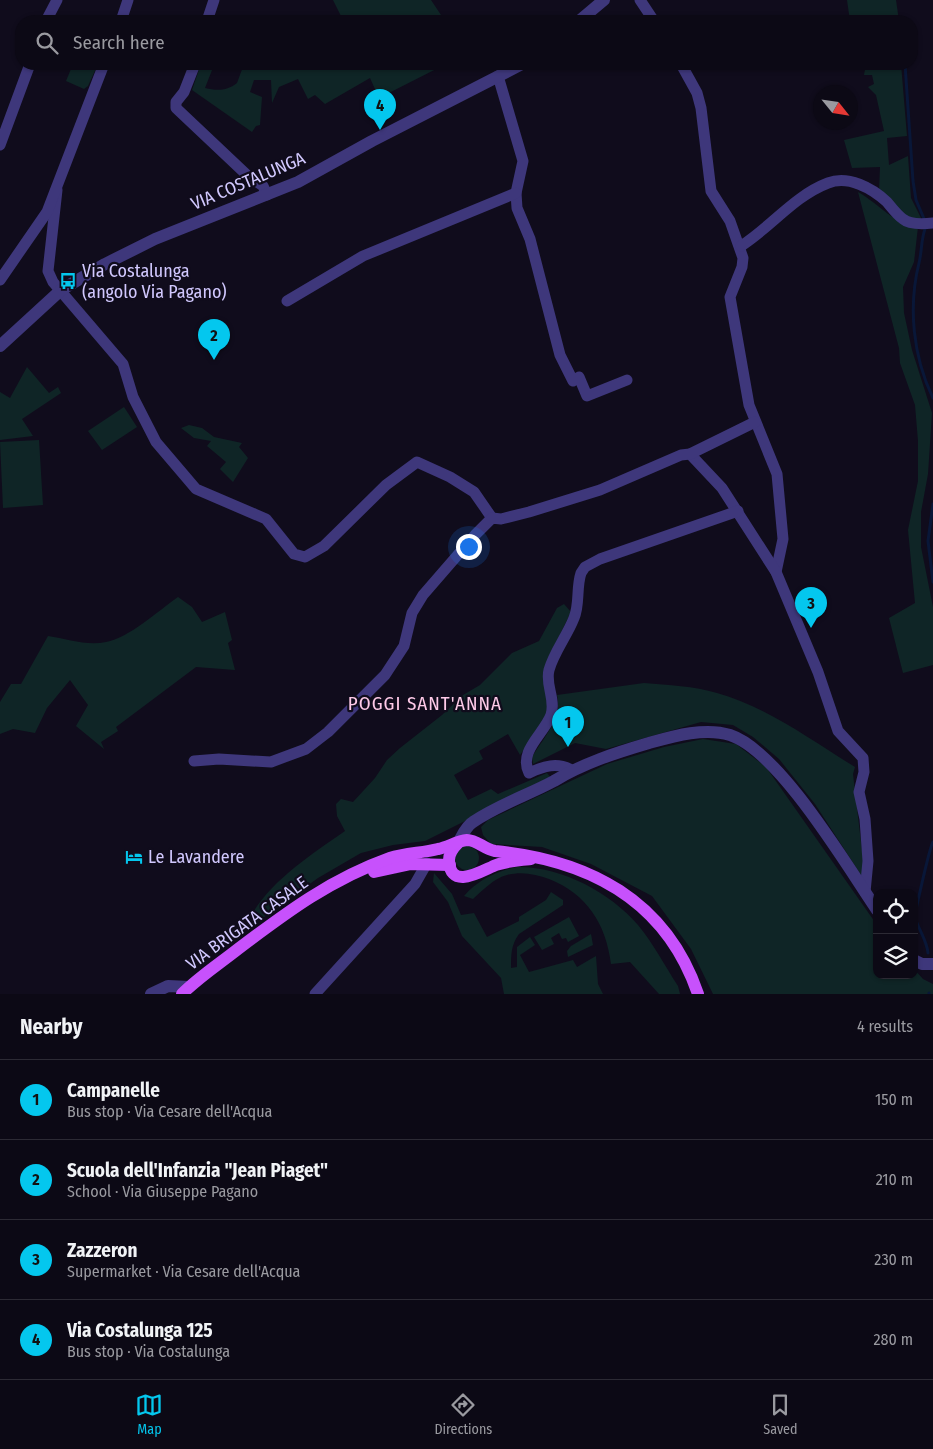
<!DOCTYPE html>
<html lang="en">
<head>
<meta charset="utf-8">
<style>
	body { margin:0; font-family:"Fira Sans Condensed",sans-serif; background:#1a1722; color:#f1f3f6 }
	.controls { position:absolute; right:15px; bottom:15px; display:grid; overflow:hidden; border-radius:10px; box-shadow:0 1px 4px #0004 }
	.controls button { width:45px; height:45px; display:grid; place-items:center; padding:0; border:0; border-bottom:1px solid #2c2a34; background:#0c0915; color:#f1f3f6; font:25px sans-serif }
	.compass { position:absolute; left:813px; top:85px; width:45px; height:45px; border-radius:50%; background:#0c0915; box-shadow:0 1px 4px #0004; rotate:120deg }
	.you { position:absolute; left:468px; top:546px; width:18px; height:18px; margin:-12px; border:4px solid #fff; border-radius:50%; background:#1a73e8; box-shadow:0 0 0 8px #1a73e833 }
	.badge { display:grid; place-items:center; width:32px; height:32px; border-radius:50%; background:#04c7ee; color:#111; font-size:16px; font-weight:700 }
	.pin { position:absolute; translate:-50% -41px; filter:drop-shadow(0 1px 2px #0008) }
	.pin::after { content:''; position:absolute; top:26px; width:18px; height:15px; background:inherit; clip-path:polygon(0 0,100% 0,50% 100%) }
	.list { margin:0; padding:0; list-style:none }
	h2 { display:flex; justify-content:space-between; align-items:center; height:65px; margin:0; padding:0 20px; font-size:21px }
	h2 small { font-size:16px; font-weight:400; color:#9a9aa0 }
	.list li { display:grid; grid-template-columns:32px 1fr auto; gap:15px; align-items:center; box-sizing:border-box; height:80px; padding:0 20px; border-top:1px solid #2c2a34 }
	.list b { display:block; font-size:19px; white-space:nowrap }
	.list p { margin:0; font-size:16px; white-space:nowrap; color:#9a9aa0 }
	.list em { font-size:16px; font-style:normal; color:#9a9aa0 }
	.icon { flex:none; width:28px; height:28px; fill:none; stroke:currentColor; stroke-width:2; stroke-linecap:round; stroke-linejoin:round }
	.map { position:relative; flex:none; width:933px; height:994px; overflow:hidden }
	.search { position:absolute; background:#0c0915; box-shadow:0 1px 4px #0004; left:15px; right:15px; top:15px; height:55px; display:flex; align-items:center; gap:12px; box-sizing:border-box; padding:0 18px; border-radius:20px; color:#9a9aa0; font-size:19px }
	.sheet { height:385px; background:#0c0915 }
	nav { display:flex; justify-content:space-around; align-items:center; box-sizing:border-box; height:70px; border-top:1px solid #2c2a34; background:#0c0915; font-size:14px; color:#9a9aa0 }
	nav a { display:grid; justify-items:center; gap:2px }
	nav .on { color:#04c7ee }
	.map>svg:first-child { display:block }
	.green { fill:#0f2526 }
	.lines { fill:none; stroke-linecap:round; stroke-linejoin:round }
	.stream { stroke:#091738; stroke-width:3 }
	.minor { stroke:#3e377b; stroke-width:11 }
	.tertiary { stroke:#3e377b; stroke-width:12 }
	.primary { stroke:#c751fc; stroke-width:12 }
	.labels { text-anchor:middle; stroke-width:4.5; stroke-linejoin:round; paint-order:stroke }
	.street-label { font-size:18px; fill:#d1c8fe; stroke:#100c1c }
	.poi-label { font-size:18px; fill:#d1c8fe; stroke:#100c1c; text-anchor:start }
	.neighbourhood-label { font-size:19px; letter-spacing:1px; fill:#fecae8; stroke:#100c1c }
</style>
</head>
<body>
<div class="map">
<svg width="933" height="994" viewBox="0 0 933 994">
	<rect width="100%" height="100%" fill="#100c1c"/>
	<!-- green -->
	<g class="green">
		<polygon points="333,0 431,0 445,21 340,21 343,20"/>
		<polygon points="847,0 896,0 899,21 850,21"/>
		<polygon points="73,64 98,64 88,86 84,89 66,81"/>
		<path d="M201,64L214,65L205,88C217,91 227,91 237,83L244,64H446L379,98L370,78L325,104L315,95L308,99L298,79L279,87L272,103L271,80H254L250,92L262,97L260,125L256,126L252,132L192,90Z"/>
		<polygon points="866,64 901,64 907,136 887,138 889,165 908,156 911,198 922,220 907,218 879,191 880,167 852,168 844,140 884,131 876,95 868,87 874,84 872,75 864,75"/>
		<path d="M858,192C879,204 894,224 918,227L914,262L903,287L904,313L912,350L932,413L928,474L921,512V547L933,607V665L903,673L889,618L915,603L908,530L918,481V441L915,405L900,363L899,348Z"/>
		<polygon points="27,367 49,393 58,387 61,393 22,419 33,436 0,440 0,392 10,398"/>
		<polygon points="124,407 137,427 102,450 88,431"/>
		<polygon points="189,425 202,428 214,437 242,443 239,447 248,458 233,482 220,469 226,462 207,446 211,441 194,438 181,428"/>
		<polygon points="39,440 43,505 3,508 0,442"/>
		<path d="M178,597L192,607L202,622L225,612L232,640L228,643L235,670L196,667L116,727L118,731L101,742L104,749L76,726L88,705L70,680L47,708L35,733L13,729L0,734V702L11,684H21L48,636C67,639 87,646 106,642C129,638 158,611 178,597Z"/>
		<path d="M564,604L571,612L545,665L549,700L545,720L520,755L508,734L479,751L483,759L454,775L468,800L491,789L498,794L547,773L551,778L425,841L393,845L361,853L318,878L256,923L252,914C272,880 312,854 345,831L337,816L336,804L341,799L353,802L375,778L387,760L400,748L442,715L463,695L480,685L512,653L539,641L557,608Z"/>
		<path d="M644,683C668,685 694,686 717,693C767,707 811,740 855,767L853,774L863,859V878L815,804L779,759L753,737L733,725L701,722L606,749L575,743L533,764L532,757C543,739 563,717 557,695Z"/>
		<polygon points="703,739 736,744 766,767 877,925 877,975 914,975 914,969 923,979 933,984 933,994 713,994 691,949 652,896 591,864 542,847 491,844 483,835 481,827 488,820 607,764 664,747"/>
		<circle cx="467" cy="858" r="12"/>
		<path d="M517,867C560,866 610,892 638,925C653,943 665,966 678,986L680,994H659L630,962L611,964C606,924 587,894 549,879C536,874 521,871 507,875C494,878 482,891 473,899L464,896C478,880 497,871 517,867Z"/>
		<path d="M434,873L452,894L461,915L474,913L487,937L519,921V917L546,900L551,892L563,900V905L519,934C511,945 511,954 511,968L517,967V947L530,937L535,945L520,955L529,972L573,960L577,967L596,956L598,984L603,994H504L501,978L462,936L448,902L433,882Z"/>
		<polygon points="569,917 579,936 568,942 566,938 562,939 559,933 551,938 554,944 542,950 534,937"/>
		<polygon points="591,934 593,945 568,957 567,951 571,946"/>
	</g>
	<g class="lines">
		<!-- stream -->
		<g class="stream">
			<polyline points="905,64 913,181 916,200 925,221"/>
			<path d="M925,229C921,240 922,251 919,263C908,307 913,357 933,398"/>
			<polyline points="933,504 928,541 933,582"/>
			<path d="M928,953C927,940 918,929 915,917C915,912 930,846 933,842"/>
			<polyline points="929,993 929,994"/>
		</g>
		<!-- minor -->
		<g class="minor">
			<polyline points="640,0 654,21"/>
			<polyline points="46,21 57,0"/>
			<polyline points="121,21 128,0"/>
			<polyline points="207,21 214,0"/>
			<polyline points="195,64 184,92 176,102 176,108 248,176 263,186 267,195"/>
			<polyline points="681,64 697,93 701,108 711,191 730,221 743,258 742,267 730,297 749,405 777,474 783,539 776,572"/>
			<polyline points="498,76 523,161 516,193 517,208 530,239 560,355 573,381 579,377 587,396 627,380"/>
			<polyline points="0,145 30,64"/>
			<polyline points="57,190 48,271 53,282 123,364 133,397 156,442 196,489 266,519 294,554 305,557 324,546 386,485 417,462 450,477 474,492 492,518"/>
			<path d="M741,246C771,227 794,196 828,183C848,175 872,188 887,202C892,208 897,215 903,219C910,225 924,224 933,223"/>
			<polyline points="0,280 47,212 104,64"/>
			<polyline points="287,301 363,256 516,193"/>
			<polyline points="690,454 722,488 776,572 818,672 838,731 863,758 864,772 859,792 865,819 868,861 865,892"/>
			<polyline points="194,761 219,759 271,762 306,749 328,732 385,675 404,646 412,613 423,595 475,535 492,518 501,519 529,512 600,490 681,455 690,454 755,422"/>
			<path d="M572,770C557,762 544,766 529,773C518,751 544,734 551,715C556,699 545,685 549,670C554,652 567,636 574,618C580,604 576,588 581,573L585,567L600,559L738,511"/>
			<polyline points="315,994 415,884 427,863"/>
		</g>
		<!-- tertiary -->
		<g class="tertiary">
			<polyline points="579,21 604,0"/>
			<polyline points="0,346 61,290 105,264 155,239 298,182 372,141 522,64"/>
			<path d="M458,843C462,836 466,826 473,822C498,805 528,795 554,781C584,763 615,753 649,743C674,736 705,727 730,735C779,751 847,866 877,910"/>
			<polyline points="914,960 922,964 933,964"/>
			<polyline points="151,994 168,986 189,987"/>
		</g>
		<!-- primary -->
		<g class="primary">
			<path d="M458,843C453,848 449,853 449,860C450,892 483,870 496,865C507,861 520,860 531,859"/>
			<polyline points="374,872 411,864 450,865"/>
			<path d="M182,994C199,977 219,964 238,949C287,912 331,879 390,858C405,853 422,853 438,849C448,847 457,841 467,840C477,840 484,849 495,851C588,860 666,900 698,994"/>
		</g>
	</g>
	<!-- icons -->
	<defs>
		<g id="bus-bare" transform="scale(1.35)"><path d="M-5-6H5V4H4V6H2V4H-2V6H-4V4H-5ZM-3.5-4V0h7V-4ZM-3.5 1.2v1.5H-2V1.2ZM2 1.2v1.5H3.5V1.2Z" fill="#04c7ee" stroke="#100c1c" stroke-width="2.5" paint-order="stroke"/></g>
		<g id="hotel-bare" transform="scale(1.35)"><path d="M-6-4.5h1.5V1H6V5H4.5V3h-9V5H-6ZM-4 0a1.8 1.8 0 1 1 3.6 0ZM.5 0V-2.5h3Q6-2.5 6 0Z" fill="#04c7ee" stroke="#100c1c" stroke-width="2.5" paint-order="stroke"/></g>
	</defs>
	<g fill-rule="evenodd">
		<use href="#bus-bare" x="68" y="281"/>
		<use href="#hotel-bare" x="134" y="857"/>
	</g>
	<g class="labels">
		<!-- street labels -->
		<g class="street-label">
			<text transform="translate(248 181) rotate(-23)" y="6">VIA COSTALUNGA</text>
			<text transform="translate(247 923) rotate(-36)" y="6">VIA BRIGATA CASALE</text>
		</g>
		<!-- poi labels -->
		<g class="poi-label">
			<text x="82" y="277">Via Costalunga<tspan x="82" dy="21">(angolo Via Pagano)</tspan></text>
			<text x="148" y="863">Le Lavandere</text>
		</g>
		<!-- neighbourhood labels -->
		<g class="neighbourhood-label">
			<text x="425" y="710">POGGI SANT'ANNA</text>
		</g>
	</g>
</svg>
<div class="controls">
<button><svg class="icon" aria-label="locate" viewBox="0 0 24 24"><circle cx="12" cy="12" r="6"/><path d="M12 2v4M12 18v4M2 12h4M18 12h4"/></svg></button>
<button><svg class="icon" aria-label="layers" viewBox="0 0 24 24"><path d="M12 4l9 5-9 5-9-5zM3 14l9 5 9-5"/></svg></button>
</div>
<svg class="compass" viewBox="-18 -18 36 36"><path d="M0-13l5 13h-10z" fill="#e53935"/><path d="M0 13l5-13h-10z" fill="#9a9aa0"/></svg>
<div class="you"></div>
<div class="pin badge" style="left:568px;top:747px">1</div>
<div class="pin badge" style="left:214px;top:360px">2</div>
<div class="pin badge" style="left:811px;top:628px">3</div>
<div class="pin badge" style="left:380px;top:130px">4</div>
<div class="search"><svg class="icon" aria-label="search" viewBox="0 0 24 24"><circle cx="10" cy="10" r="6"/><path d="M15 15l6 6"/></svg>Search here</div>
</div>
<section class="sheet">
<h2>Nearby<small>4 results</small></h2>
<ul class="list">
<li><span class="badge">1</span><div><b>Campanelle</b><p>Bus stop · Via Cesare dell'Acqua</p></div><em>150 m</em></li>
<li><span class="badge">2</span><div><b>Scuola dell'Infanzia &quot;Jean Piaget&quot;</b><p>School · Via Giuseppe Pagano</p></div><em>210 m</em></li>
<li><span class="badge">3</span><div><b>Zazzeron</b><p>Supermarket · Via Cesare dell'Acqua</p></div><em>230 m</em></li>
<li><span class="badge">4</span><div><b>Via Costalunga 125</b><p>Bus stop · Via Costalunga</p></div><em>280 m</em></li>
</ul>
</section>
<nav>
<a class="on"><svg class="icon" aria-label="map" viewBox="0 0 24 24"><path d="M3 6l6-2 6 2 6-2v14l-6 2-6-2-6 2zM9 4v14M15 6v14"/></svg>Map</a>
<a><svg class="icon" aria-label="directions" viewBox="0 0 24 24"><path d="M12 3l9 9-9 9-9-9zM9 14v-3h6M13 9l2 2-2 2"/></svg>Directions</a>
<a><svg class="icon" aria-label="saved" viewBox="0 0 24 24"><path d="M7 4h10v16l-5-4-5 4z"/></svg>Saved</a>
</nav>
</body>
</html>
